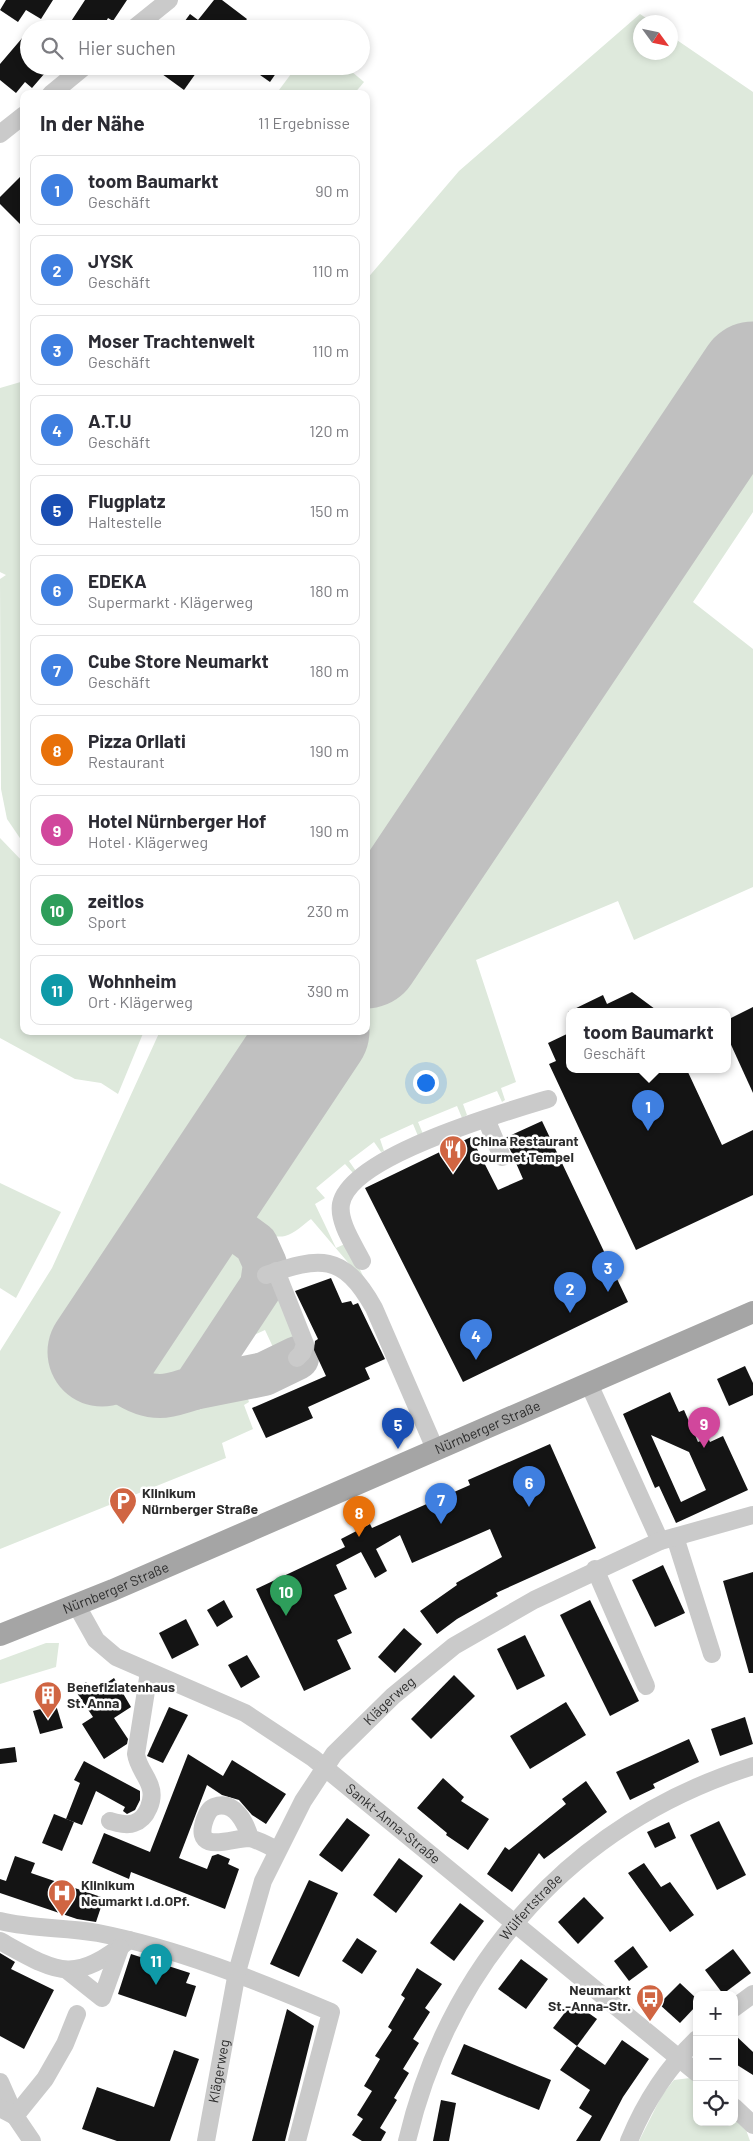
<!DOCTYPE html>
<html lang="de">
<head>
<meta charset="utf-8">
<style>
	body { margin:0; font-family:Barlow,sans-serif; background:#f7f7f7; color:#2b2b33 }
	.controls { position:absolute; right:15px; bottom:15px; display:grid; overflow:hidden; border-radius:10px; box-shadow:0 2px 8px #0003 }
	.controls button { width:45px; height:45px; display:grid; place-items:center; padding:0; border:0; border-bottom:1px solid #e1e1e2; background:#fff; color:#2b2b33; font:25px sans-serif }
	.compass { position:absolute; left:633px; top:15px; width:45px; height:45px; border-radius:50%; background:#fff; box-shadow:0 2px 8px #0003; rotate:123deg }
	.you { position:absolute; left:425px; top:1082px; width:18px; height:18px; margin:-12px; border:4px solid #fff; border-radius:50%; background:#1a73e8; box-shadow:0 0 0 8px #1a73e833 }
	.badge { display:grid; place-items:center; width:32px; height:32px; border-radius:50%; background:#db2777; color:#fff; font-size:16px; font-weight:700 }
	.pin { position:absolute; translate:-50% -41px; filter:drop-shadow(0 1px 2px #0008) }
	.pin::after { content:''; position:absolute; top:26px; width:18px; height:15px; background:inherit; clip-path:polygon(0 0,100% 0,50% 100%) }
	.popup { position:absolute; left:566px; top:1008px; width:165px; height:65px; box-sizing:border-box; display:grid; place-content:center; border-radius:10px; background:#fff; filter:drop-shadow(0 1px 4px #0005); font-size:16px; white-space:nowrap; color:#7c7c81 }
	.popup b { font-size:19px; color:#2b2b33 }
	.popup::after { content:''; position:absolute; left:50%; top:100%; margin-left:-10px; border:10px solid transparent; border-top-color:#fff }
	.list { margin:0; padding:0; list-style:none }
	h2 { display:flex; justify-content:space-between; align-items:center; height:65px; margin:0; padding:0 20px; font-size:21px }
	h2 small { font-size:16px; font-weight:400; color:#7c7c81 }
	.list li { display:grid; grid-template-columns:32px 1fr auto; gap:15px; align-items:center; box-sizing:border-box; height:70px; margin:0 10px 10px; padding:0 10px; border:1px solid #e1e1e2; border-radius:10px }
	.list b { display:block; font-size:19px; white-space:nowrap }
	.list p { margin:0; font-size:16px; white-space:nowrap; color:#7c7c81 }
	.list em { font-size:16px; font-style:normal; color:#7c7c81 }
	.icon { flex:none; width:28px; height:28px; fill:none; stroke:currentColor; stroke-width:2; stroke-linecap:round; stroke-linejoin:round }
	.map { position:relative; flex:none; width:753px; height:2141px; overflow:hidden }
	.search { position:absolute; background:#fff; box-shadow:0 2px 8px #0003; left:20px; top:20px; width:350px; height:55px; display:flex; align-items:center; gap:12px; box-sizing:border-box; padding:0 18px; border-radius:28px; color:#7c7c81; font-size:19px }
	.panel { position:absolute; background:#fff; box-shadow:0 2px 8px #0003; left:20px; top:90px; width:350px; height:945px; border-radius:10px }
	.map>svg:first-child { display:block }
	.green { fill:#dee9dc }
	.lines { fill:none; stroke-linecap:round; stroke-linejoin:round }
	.taxiway { stroke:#c0c0c0; stroke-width:44 }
	.runway { stroke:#c0c0c0; stroke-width:109 }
	.building { fill:#141414; fill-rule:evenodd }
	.minor { stroke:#cacaca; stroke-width:18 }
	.major { stroke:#a5a5a5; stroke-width:22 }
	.labels { text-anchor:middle; stroke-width:5; stroke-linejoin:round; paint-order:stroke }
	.poi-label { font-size:14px; font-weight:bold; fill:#2d2d2d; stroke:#fff; text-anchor:start }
	.street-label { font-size:14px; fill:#2d2d2d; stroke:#fff }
</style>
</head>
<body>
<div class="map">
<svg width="753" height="2141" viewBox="0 0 753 2141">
	<rect width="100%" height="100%" fill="#fff"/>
	<!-- green -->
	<g class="green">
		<polygon points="640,14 652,22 640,22 640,52 670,52 671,36 753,92 753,351 366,930 366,280 459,171"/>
		<polygon points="297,66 345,66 364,82 354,94 276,94"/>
		<polygon points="24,381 24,844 7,819 1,789 0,579 6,575 0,572 0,388"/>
		<path d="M753,399V512L693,602L753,649V887L634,940L618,901L476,960L516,1082L501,1088L505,1100L502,1102L497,1091L463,1104L467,1115L462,1118L457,1106L418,1122L423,1134L418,1136L413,1124L380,1139L384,1151L381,1152L374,1142L349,1161L356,1171L353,1173L345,1164L316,1188L325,1198L315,1204L336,1248L347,1243L368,1286L311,1219C303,1225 295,1233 285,1236C269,1240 234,1223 227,1208C222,1199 226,1190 230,1182L331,1031H366V978Z"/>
		<polygon points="0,838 24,863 24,1031 144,1031 118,1094 101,1083 75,1079 0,1038"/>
		<polygon points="160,1031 299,1031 80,1359 128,1391 151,1402 243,1384 249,1402 244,1405 253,1429 222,1443 226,1458 0,1549 0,1351 52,1268"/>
		<polygon points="0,1183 61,1212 16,1298 0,1288"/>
		<path d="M215,1224C226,1228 235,1235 243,1243C273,1271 240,1308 223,1334C213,1350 202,1372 187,1383C163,1399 108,1384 117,1351L192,1239L207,1225Z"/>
		<polygon points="274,1282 302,1344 278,1358 265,1330 232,1345 244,1372 208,1380"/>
		<polygon points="46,1643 59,1643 56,1667 0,1684 0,1660"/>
		<polygon points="690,2078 697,2084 697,2122 734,2122 734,2117 745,2127 750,2141 639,2141 662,2095 674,2080"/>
	</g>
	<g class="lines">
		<!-- taxiway -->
		<g class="taxiway">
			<path d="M102,1352C104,1375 137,1396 160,1396C171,1396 183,1391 194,1388L262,1285L265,1264L256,1244L200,1203"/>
			<polyline points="194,1388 264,1374 297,1358"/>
		</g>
		<!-- runway -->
		<g class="runway">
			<polyline points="366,954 753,376"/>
			<polyline points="102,1352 315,1031"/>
		</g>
	</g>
	<!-- building -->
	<g class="building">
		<polygon points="6,0 53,0 41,19 26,10 18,22 0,10"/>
		<polygon points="85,0 127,0 113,21 108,18 102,29 66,29"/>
		<polygon points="214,0 222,0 247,19 239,29 179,29 190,14 198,20"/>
		<polygon points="29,30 29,66 51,66 32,88 25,82 16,93 0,80 0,64"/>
		<polygon points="151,66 201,66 184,90"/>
		<polygon points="247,66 281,66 270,82"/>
		<polygon points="24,173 24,228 0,204 0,197"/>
		<polygon points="632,992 659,1012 568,1012 603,995 607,1004"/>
		<polygon points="753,1007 753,1093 727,1036 727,1020"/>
		<polygon points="569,1033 569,1070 687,1070 722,1145 753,1130 753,1195 636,1250 549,1064 556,1061 548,1043"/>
		<polygon points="542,1121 628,1302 463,1382 365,1188 471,1137 498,1190 523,1179 505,1138"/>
		<polygon points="331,1278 342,1303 351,1301 353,1305 358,1303 385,1359 365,1368 370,1379 308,1407 313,1418 266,1438 252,1408 326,1376 314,1350 315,1341 318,1339 295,1291"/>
		<polygon points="745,1366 753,1383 753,1395 729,1406 717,1379"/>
		<path d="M670,1392L679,1412L684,1410L698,1442L708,1438L710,1442L723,1436L748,1490L676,1523L659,1486L655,1488L623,1414ZM651,1435L689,1452L706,1490L681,1502Z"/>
		<polygon points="550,1444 596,1548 496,1593 498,1596 457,1619 437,1634 420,1611 457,1585 456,1583 502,1557 490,1529 412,1563 400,1535 376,1549 387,1571 375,1578 361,1552 336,1565 347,1589 334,1595 352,1633 337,1640 351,1669 304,1691 256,1589 345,1547 341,1539 370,1524 372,1528 470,1485 468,1480"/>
		<polygon points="663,1565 685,1613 655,1627 632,1580"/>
		<polygon points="753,1572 753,1673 749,1673 723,1581"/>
		<polygon points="224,1600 233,1617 217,1627 207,1610"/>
		<polygon points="590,1600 639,1701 610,1716 560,1615"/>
		<polygon points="186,1619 199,1645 172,1659 159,1633"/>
		<polygon points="404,1628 422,1644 395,1673 378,1657"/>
		<polygon points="525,1635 545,1676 517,1690 497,1649"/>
		<polygon points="247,1655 260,1677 241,1688 228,1665"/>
		<polygon points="454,1675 475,1696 431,1739 411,1719"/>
		<polygon points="114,1678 131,1707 114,1718 128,1739 127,1744 104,1759 82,1724 93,1717 75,1690 86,1682 93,1692"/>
		<polygon points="566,1702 586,1735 530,1769 510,1736"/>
		<polygon points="56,1705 63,1728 40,1734 33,1711"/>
		<polygon points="169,1707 188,1715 163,1763 147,1756"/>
		<polygon points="745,1717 753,1744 720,1756 711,1729"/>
		<polygon points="689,1739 699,1762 653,1784 655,1788 630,1800 616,1772"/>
		<polygon points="15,1747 17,1762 0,1764 0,1749"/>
		<polygon points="188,1754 223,1776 232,1760 286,1794 266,1824 252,1815 239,1800 222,1795 207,1785 179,1858 207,1869 212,1856 218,1854 230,1859 228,1864 239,1869 225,1909 131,1872 129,1879 92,1863 104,1833 150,1852"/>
		<polygon points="84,1761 140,1791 140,1800 135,1810 127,1814 123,1811 125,1807 96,1791 82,1825 66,1819 80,1783 74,1780"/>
		<polygon points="443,1778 464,1797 461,1801 489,1819 468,1850 446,1835 447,1833 417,1808"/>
		<polygon points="586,1781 607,1812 544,1859 539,1853 512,1892 487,1874 505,1847 509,1850 566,1804 562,1799"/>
		<polygon points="54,1814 74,1822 62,1851 42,1843"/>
		<polygon points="347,1818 370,1835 342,1872 319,1855"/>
		<polygon points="719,1821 746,1875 717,1890 690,1835"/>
		<polygon points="669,1822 676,1838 655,1848 647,1832"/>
		<polygon points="15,1856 35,1863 31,1873 104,1898 96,1922 77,1919 0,1893 0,1879 6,1881"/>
		<polygon points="399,1858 423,1876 396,1913 373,1895"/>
		<polygon points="644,1863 661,1887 670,1882 694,1915 670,1932 628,1873"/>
		<polygon points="309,1880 338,1893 299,1977 270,1964"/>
		<polygon points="584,1897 604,1918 578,1944 558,1922"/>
		<polygon points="460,1903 484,1921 454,1961 430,1943"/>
		<polygon points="357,1938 377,1951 362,1974 342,1961"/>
		<polygon points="633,1946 648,1967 629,1981 614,1961"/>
		<polygon points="733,1949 751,1973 723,1994 705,1970"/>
		<polygon points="0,1953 15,1962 11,1969 54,1990 24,2049 0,2036"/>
		<polygon points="131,1954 190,1973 186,1983 196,1986 186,2017 118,1994"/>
		<polygon points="521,1959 548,1979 526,2009 498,1989"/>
		<polygon points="417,1968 442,1984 425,2008 430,2012 413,2039 419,2043 403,2069 409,2073 394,2098 397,2100 380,2128 386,2132 381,2141 362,2141 352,2135 363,2119 357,2115 372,2091 364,2086 380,2059 375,2056 392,2030 388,2027 405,1998 401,1995"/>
		<polygon points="680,1983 697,1999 697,2005 680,2023 659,2004"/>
		<polygon points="573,2002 597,2019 577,2046 553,2028"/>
		<polygon points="287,2009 314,2026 285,2141 252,2141"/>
		<polygon points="734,2034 753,2052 753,2075 734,2063"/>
		<polygon points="622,2040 649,2059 623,2097 600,2141 576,2141 592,2116 579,2108 590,2090 560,2070 577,2046 605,2065"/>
		<polygon points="464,2044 551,2080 539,2110 451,2074"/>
		<polygon points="174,2050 199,2059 170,2141 117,2141 82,2129 97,2087 154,2107"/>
		<polygon points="441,2100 456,2103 449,2141 433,2141"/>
	</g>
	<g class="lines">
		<!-- minor -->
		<g class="minor">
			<polyline points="133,29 169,0"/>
			<polyline points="51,94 85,66"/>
			<polyline points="0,134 24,115"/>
			<polyline points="486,1119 502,1157"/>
			<path d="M362,1261C354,1245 338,1222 341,1204C350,1156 505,1112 548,1099"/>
			<polyline points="276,1271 305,1344 302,1353 297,1358"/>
			<path d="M266,1275C319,1257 343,1252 374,1308L436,1451"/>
			<polyline points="589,1384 660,1541"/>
			<polyline points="675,1537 712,1654"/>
			<polyline points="595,1569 646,1686"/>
			<path id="s1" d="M77,1606L96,1640L116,1657L245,1713L313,1758L697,2073"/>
			<path d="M110,1821C117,1823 127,1826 134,1823C147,1819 155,1799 150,1786C146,1774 138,1767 136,1754L149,1672"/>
			<path d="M250,1838C246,1824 235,1799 214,1807C209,1809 207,1814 205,1819C192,1856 232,1838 249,1838C257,1839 269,1846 277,1850"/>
			<path d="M0,1921C31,1929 66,1927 98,1933C179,1949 255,1980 331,2012L297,2141"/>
			<path d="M0,1941C58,1973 73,1985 129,1940"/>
			<polyline points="68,1971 102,1998 120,1948"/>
			<polyline points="734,2008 753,1994"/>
			<polyline points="0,2082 15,2116 32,2141"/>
			<polyline points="734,2107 753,2125"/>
			<polyline points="0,2108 15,2116 45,2079 65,2044 77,2014"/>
			<path id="s2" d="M206,2141L237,1972L263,1881L303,1801L334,1754L393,1696L454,1646L534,1600L660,1541L753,1515"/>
			<path id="s3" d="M407,2141C450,1960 575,1822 753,1766"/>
			<path d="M629,2141C645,2102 667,2068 697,2039"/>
		</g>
		<!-- major -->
		<path class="major" id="s4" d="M0,1635L113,1590L753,1312"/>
	</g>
	<!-- icons -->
	<defs>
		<g id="restaurant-pin" transform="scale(1.4375)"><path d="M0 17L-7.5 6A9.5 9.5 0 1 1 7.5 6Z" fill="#d06542" stroke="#fff"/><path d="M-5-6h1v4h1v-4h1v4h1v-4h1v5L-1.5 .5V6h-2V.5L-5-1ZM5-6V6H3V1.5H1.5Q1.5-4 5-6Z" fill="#fff"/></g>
		<g id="parking-pin" transform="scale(1.4375)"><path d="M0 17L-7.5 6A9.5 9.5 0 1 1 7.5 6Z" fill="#d06542" stroke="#fff"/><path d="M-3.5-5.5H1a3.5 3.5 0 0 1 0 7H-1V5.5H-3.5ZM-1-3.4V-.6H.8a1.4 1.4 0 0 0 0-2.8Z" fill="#fff"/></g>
		<g id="building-pin" transform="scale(1.4375)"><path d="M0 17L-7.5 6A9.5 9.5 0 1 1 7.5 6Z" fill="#d06542" stroke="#fff"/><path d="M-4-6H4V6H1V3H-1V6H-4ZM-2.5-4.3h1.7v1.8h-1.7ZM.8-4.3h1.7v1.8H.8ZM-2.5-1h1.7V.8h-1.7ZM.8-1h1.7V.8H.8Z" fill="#fff"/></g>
		<g id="hospital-pin" transform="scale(1.4375)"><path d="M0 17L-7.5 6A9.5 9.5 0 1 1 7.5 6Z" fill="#d06542" stroke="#fff"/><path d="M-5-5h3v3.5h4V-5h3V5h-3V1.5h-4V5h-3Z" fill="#fff"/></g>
		<g id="bus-pin" transform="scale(1.4375)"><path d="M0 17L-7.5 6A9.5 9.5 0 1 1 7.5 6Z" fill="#d06542" stroke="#fff"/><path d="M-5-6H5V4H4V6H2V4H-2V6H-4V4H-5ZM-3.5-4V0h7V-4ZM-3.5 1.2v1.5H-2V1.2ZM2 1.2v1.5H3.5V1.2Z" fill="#fff"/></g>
	</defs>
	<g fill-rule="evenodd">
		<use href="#restaurant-pin" x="453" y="1149"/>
		<use href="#parking-pin" x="123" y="1501"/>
		<use href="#building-pin" x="48" y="1695"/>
		<use href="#hospital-pin" x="62" y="1893"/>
		<use href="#bus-pin" x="650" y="1998"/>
	</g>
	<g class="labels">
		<!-- poi labels -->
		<g class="poi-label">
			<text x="472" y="1146">China Restaurant<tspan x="472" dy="16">Gourmet Tempel</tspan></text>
			<text x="142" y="1498">Klinikum<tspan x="142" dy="16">Nürnberger Straße</tspan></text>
			<text x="67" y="1692">Benefiziatenhaus<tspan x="67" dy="16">St. Anna</tspan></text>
			<text x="81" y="1890">Klinikum<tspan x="81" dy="16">Neumarkt i.d.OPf.</tspan></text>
			<text x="631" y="1995" text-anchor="end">Neumarkt<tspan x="631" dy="16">St.-Anna-Str.</tspan></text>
		</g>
		<!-- street labels -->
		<g class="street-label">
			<text dy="5" stroke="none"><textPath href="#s4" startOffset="530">Nürnberger Straße</textPath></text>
			<text dy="5" stroke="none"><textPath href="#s4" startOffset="125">Nürnberger Straße</textPath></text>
			<text dy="5" stroke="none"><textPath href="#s2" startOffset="489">Klägerweg</textPath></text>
			<text dy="5" stroke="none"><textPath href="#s1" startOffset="391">Sankt-Anna-Straße</textPath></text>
			<text dy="5" stroke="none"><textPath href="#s3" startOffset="268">Wülfertstraße</textPath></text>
			<text dy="5" stroke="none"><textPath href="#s2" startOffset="71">Klägerweg</textPath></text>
		</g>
	</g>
</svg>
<div class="controls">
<button>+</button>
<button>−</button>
<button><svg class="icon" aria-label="locate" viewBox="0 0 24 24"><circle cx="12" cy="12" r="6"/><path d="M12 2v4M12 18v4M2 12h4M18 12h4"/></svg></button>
</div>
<svg class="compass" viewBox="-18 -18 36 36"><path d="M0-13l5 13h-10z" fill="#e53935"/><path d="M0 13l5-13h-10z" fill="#7c7c81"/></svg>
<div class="you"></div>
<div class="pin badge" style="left:648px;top:1131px;background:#3f7fe0">1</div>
<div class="popup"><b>toom Baumarkt</b>Geschäft</div>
<div class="pin badge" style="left:570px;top:1313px;background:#3f7fe0">2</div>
<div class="pin badge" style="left:608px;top:1292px;background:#3f7fe0">3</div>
<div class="pin badge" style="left:476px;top:1360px;background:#3f7fe0">4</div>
<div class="pin badge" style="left:398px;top:1449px;background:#1a4fb4">5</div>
<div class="pin badge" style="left:529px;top:1507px;background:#3f7fe0">6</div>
<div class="pin badge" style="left:441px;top:1524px;background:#3f7fe0">7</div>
<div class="pin badge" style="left:359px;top:1537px;background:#e8710a">8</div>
<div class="pin badge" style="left:704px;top:1448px;background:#d1479c">9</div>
<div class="pin badge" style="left:286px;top:1616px;background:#2e9e5b">10</div>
<div class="pin badge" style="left:156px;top:1985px;background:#0f9aa8">11</div>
<div class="search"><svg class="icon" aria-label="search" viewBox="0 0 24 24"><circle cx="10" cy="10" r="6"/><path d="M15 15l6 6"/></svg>Hier suchen</div>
<section class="panel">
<h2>In der Nähe<small>11 Ergebnisse</small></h2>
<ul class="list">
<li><span class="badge" style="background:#3f7fe0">1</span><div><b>toom Baumarkt</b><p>Geschäft</p></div><em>90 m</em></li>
<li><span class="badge" style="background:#3f7fe0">2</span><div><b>JYSK</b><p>Geschäft</p></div><em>110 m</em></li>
<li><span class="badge" style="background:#3f7fe0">3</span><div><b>Moser Trachtenwelt</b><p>Geschäft</p></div><em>110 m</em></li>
<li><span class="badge" style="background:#3f7fe0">4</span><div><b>A.T.U</b><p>Geschäft</p></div><em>120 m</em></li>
<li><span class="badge" style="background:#1a4fb4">5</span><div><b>Flugplatz</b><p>Haltestelle</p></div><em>150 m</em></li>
<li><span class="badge" style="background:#3f7fe0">6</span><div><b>EDEKA</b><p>Supermarkt · Klägerweg</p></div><em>180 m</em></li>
<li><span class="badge" style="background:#3f7fe0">7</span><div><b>Cube Store Neumarkt</b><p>Geschäft</p></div><em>180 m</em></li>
<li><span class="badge" style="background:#e8710a">8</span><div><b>Pizza Orllati</b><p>Restaurant</p></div><em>190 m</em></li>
<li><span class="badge" style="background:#d1479c">9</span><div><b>Hotel Nürnberger Hof</b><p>Hotel · Klägerweg</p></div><em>190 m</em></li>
<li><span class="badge" style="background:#2e9e5b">10</span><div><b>zeitlos</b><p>Sport</p></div><em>230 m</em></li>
<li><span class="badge" style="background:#0f9aa8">11</span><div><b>Wohnheim</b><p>Ort · Klägerweg</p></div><em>390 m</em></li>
</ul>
</section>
</div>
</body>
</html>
